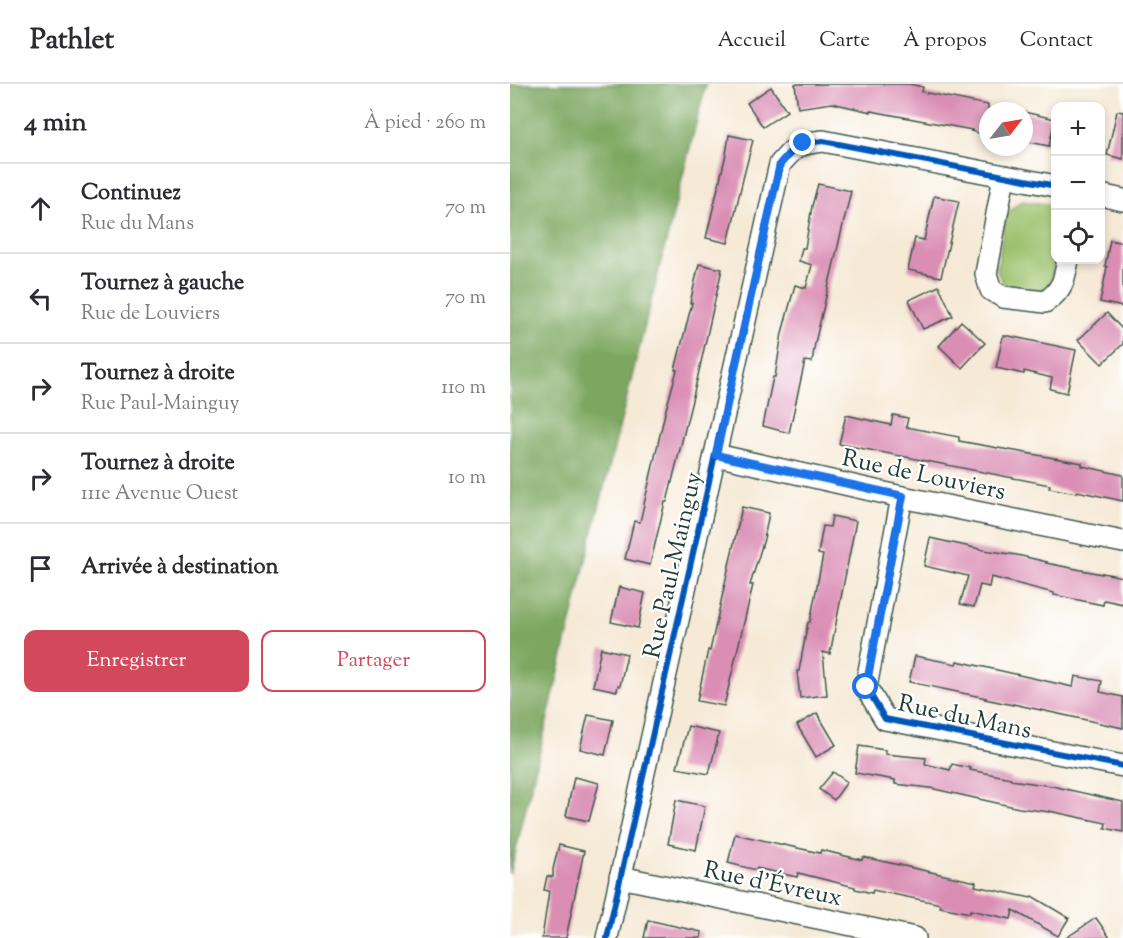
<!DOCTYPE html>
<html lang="fr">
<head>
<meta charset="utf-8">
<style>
	body { margin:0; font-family:"Sorts Mill Goudy",serif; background:#f2f2f3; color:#2b2b33 }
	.controls { position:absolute; right:18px; top:18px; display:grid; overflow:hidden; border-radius:12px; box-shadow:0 3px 9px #0003 }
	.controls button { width:54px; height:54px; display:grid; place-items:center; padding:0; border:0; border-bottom:2px solid #e1e1e2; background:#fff; color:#2b2b33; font:30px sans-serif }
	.compass { position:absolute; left:469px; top:18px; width:54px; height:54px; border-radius:50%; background:#fff; box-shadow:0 3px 9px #0003; rotate:59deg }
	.stop { position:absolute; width:18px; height:18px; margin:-14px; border:4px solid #1a73e8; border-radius:50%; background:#fff }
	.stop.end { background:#1a73e8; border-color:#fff; box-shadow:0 2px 6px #0008 }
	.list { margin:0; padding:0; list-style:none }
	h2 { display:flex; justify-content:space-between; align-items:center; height:78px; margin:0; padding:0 24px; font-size:26px }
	h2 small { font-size:20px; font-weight:400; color:#7c7c81 }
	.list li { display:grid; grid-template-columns:39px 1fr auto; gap:18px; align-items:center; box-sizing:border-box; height:90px; padding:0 24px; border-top:2px solid #e1e1e2 }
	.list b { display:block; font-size:22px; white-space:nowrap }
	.list p { margin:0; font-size:20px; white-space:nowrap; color:#7c7c81 }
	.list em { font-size:20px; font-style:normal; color:#7c7c81 }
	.actions { display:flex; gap:12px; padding:18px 24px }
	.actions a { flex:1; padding:14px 0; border:2px solid #d1495b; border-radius:12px; text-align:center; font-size:21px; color:#d1495b }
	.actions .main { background:#d1495b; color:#fff }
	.icon { flex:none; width:33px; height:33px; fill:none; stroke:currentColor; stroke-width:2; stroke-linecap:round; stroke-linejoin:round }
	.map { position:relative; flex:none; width:613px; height:854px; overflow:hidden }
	header { display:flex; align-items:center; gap:36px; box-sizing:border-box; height:84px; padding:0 30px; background:#fff; border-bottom:2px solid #e1e1e2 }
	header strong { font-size:28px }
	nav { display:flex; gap:33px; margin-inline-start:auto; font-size:21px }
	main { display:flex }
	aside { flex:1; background:#fff }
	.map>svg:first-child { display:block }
	.green { fill:#9cc16c; stroke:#5e7f50; stroke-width:1.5 }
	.forest { fill:#7da760; stroke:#4e724a; stroke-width:1.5 }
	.building { fill:#da8eb4 }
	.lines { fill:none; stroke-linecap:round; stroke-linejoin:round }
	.street-casing { stroke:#3f574c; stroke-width:24 }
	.street { stroke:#fff; stroke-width:21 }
	.cycleway-casing { stroke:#fff; stroke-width:10 }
	.cycleway { stroke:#0057b8; stroke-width:6 }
	.route { stroke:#1a73e8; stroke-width:8 }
	.labels { text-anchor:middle; stroke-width:4.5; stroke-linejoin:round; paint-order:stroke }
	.street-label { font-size:24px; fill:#1f3d34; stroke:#fff }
</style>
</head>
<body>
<header>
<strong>Pathlet</strong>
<nav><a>Accueil</a><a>Carte</a><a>À propos</a><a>Contact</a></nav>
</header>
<main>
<aside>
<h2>4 min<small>À pied · 260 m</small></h2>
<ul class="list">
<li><svg class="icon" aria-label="ahead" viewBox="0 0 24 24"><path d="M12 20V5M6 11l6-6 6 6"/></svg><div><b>Continuez</b><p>Rue du Mans</p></div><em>70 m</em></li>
<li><svg class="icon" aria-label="left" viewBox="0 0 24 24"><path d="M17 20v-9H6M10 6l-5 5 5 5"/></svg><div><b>Tournez à gauche</b><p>Rue de Louviers</p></div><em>70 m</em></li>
<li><svg class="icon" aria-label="right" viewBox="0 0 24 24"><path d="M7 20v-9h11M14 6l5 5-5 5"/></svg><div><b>Tournez à droite</b><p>Rue Paul-Mainguy</p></div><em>110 m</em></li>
<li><svg class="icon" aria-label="right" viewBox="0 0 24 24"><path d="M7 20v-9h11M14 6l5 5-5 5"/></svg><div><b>Tournez à droite</b><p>111e Avenue Ouest</p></div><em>10 m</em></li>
<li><svg class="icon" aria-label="arrive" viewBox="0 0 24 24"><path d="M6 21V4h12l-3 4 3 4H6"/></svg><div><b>Arrivée à destination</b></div></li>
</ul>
<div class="actions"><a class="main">Enregistrer</a><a>Partager</a></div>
</aside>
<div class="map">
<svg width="613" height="854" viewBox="0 0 613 854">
	<rect width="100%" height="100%" fill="#fff"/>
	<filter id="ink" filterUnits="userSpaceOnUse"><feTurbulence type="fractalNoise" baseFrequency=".0167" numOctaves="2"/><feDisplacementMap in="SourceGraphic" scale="12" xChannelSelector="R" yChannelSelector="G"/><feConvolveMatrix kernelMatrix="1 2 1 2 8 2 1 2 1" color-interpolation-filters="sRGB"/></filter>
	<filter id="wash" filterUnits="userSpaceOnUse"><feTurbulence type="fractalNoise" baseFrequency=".008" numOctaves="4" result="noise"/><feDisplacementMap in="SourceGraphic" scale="24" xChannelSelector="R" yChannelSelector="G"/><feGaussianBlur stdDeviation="1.35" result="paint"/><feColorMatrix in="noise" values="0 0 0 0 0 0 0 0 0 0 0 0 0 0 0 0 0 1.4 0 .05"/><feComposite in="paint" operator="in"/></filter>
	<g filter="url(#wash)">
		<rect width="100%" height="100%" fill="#f6ead7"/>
		<!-- green -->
		<polygon class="green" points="511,117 543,121 546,124 546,169 541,198 533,207 522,210 498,205 490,194 487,186 495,135 501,126"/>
		<!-- forest -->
		<polygon class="forest" points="0,0 196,0 82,451 0,790"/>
		<g id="blocks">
			<!-- building -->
			<g class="building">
				<polygon points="285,0 399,0 413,3 412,8 478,21 478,51 461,47 462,46 361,27 361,28 322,19 288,24"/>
				<polygon points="261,3 277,27 253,43 237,19"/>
				<polygon points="607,27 613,28 613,75 597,71"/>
				<polygon points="514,28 545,35 539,62 514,57"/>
				<polygon points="219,51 243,56 233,95 218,159 196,154 216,70"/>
				<polygon points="308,100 341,107 305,259 302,278 295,277 279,349 253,342 263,293 265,293 272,249 285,201 296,204 302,181 289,177 292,164 295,164 302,122"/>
				<polygon points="424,112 449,117 431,193 398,186 405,154 414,156"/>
				<polygon points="600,156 613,159 613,223 590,218 597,183 595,182"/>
				<polygon points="189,180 212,185 187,296 157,418 155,418 140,481 115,475 124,437 130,438 155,329 167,286 165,286 182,219 180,219"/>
				<polygon points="429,202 443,232 413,245 399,216"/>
				<polygon points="597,229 613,246 613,260 592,280 568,256"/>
				<polygon points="451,237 475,259 452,284 429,262"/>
				<polygon points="493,252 499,252 566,266 557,309 540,305 542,294 514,287 514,290 486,284"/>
				<polygon points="336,331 381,341 383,331 398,334 396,343 449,353 449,357 572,379 572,382 613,391 613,417 567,407 566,409 539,404 540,401 329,360"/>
				<polygon points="232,423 259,429 254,455 240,501 243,501 214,622 187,617 198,566 200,567"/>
				<polygon points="322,432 346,437 320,570 313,568 317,611 290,614 287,587 289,587 298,538 300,538 313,471 308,470 313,442 320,443"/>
				<polygon points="420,454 474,466 507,471 537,478 536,479 592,490 592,489 613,493 613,520 594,516 593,521 544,511 544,509 481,493 479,503 470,501 464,523 450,520 458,492 414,482"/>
				<polygon points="109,503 135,509 128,544 101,538"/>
				<polygon points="91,564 117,570 110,602 108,601 107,607 83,602"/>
				<polygon points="405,572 446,580 447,577 563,603 565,592 592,597 590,608 613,613 613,644 503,620 503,621 475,615 476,614 399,598"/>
				<polygon points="307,629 326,661 306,673 287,641"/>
				<polygon points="78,631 103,636 95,671 70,665"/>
				<polygon points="178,642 209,649 199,690 167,684"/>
				<polygon points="349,662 375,666 375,670 416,674 415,680 440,686 442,680 461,684 460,686 501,694 501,696 542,702 613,718 613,748 595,744 596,739 539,727 539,728 509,724 420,704 385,700 385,696 345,689"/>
				<polygon points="323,688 337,698 324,716 309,705"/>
				<polygon points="64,693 89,699 79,737 56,732"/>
				<polygon points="166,716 195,722 186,766 158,760"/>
				<polygon points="225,750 310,769 311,766 352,776 353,773 466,798 465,802 521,814 522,812 559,834 548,852 503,826 501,835 460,826 460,829 430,823 431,820 363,806 362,809 345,805 345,803 288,789 287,793 247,784 246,786 218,779"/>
				<polygon points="49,761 74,767 56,854 32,854 39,807 34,806 37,792 43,793 43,785"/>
				<polygon points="586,834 600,854 556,854"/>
				<polygon points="138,836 192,848 191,854 134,854"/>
			</g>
		</g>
	</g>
	<g filter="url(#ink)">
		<use href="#blocks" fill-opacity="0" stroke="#3f574c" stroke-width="1.5"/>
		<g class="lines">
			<!-- street casing -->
			<g class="street-casing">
				<g id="street">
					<path d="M494,92L476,190L481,206L493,213L535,218C553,206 554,196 558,176"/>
					<polyline points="590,111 613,116"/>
					<polyline points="206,371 392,413 613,458"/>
					<polyline points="392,413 356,603 375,635 613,682"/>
					<polyline points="110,793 405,854"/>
					<path d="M97,854L270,80C287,61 287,60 313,57L546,102"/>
				</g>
			</g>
			<!-- street -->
			<use href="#street" class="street"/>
			<!-- cycleway casing -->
			<g class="cycleway-casing">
				<g id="cycleway">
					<polyline points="392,413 356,603 375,635 613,682"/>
					<path d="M97,854L270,80C287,61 287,60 313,57L546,102"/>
				</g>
			</g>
			<!-- cycleway -->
			<use href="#cycleway" class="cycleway"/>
		</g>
	</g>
	<g class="lines" filter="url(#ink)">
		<!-- route -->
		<polyline class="route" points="293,59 284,64 270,80 206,371 393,412 356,603"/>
	</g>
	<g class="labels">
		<!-- street labels -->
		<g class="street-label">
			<text transform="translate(414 390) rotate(12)" y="8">Rue de Louviers</text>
			<text transform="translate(162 481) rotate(-77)" y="8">Rue Paul-Mainguy</text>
			<text transform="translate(455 632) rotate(12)" y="8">Rue du Mans</text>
			<text transform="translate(263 799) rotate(12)" y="8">Rue d'Évreux</text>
		</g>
	</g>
</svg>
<div class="controls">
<button>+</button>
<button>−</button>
<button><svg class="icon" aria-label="locate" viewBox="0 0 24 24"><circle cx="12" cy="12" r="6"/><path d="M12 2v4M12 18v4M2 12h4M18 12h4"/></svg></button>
</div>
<svg class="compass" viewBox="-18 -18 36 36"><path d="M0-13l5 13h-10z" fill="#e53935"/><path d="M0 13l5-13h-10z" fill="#7c7c81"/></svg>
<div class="stop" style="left:356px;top:603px"></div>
<div class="stop end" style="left:293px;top:59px"></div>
</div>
</main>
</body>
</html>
